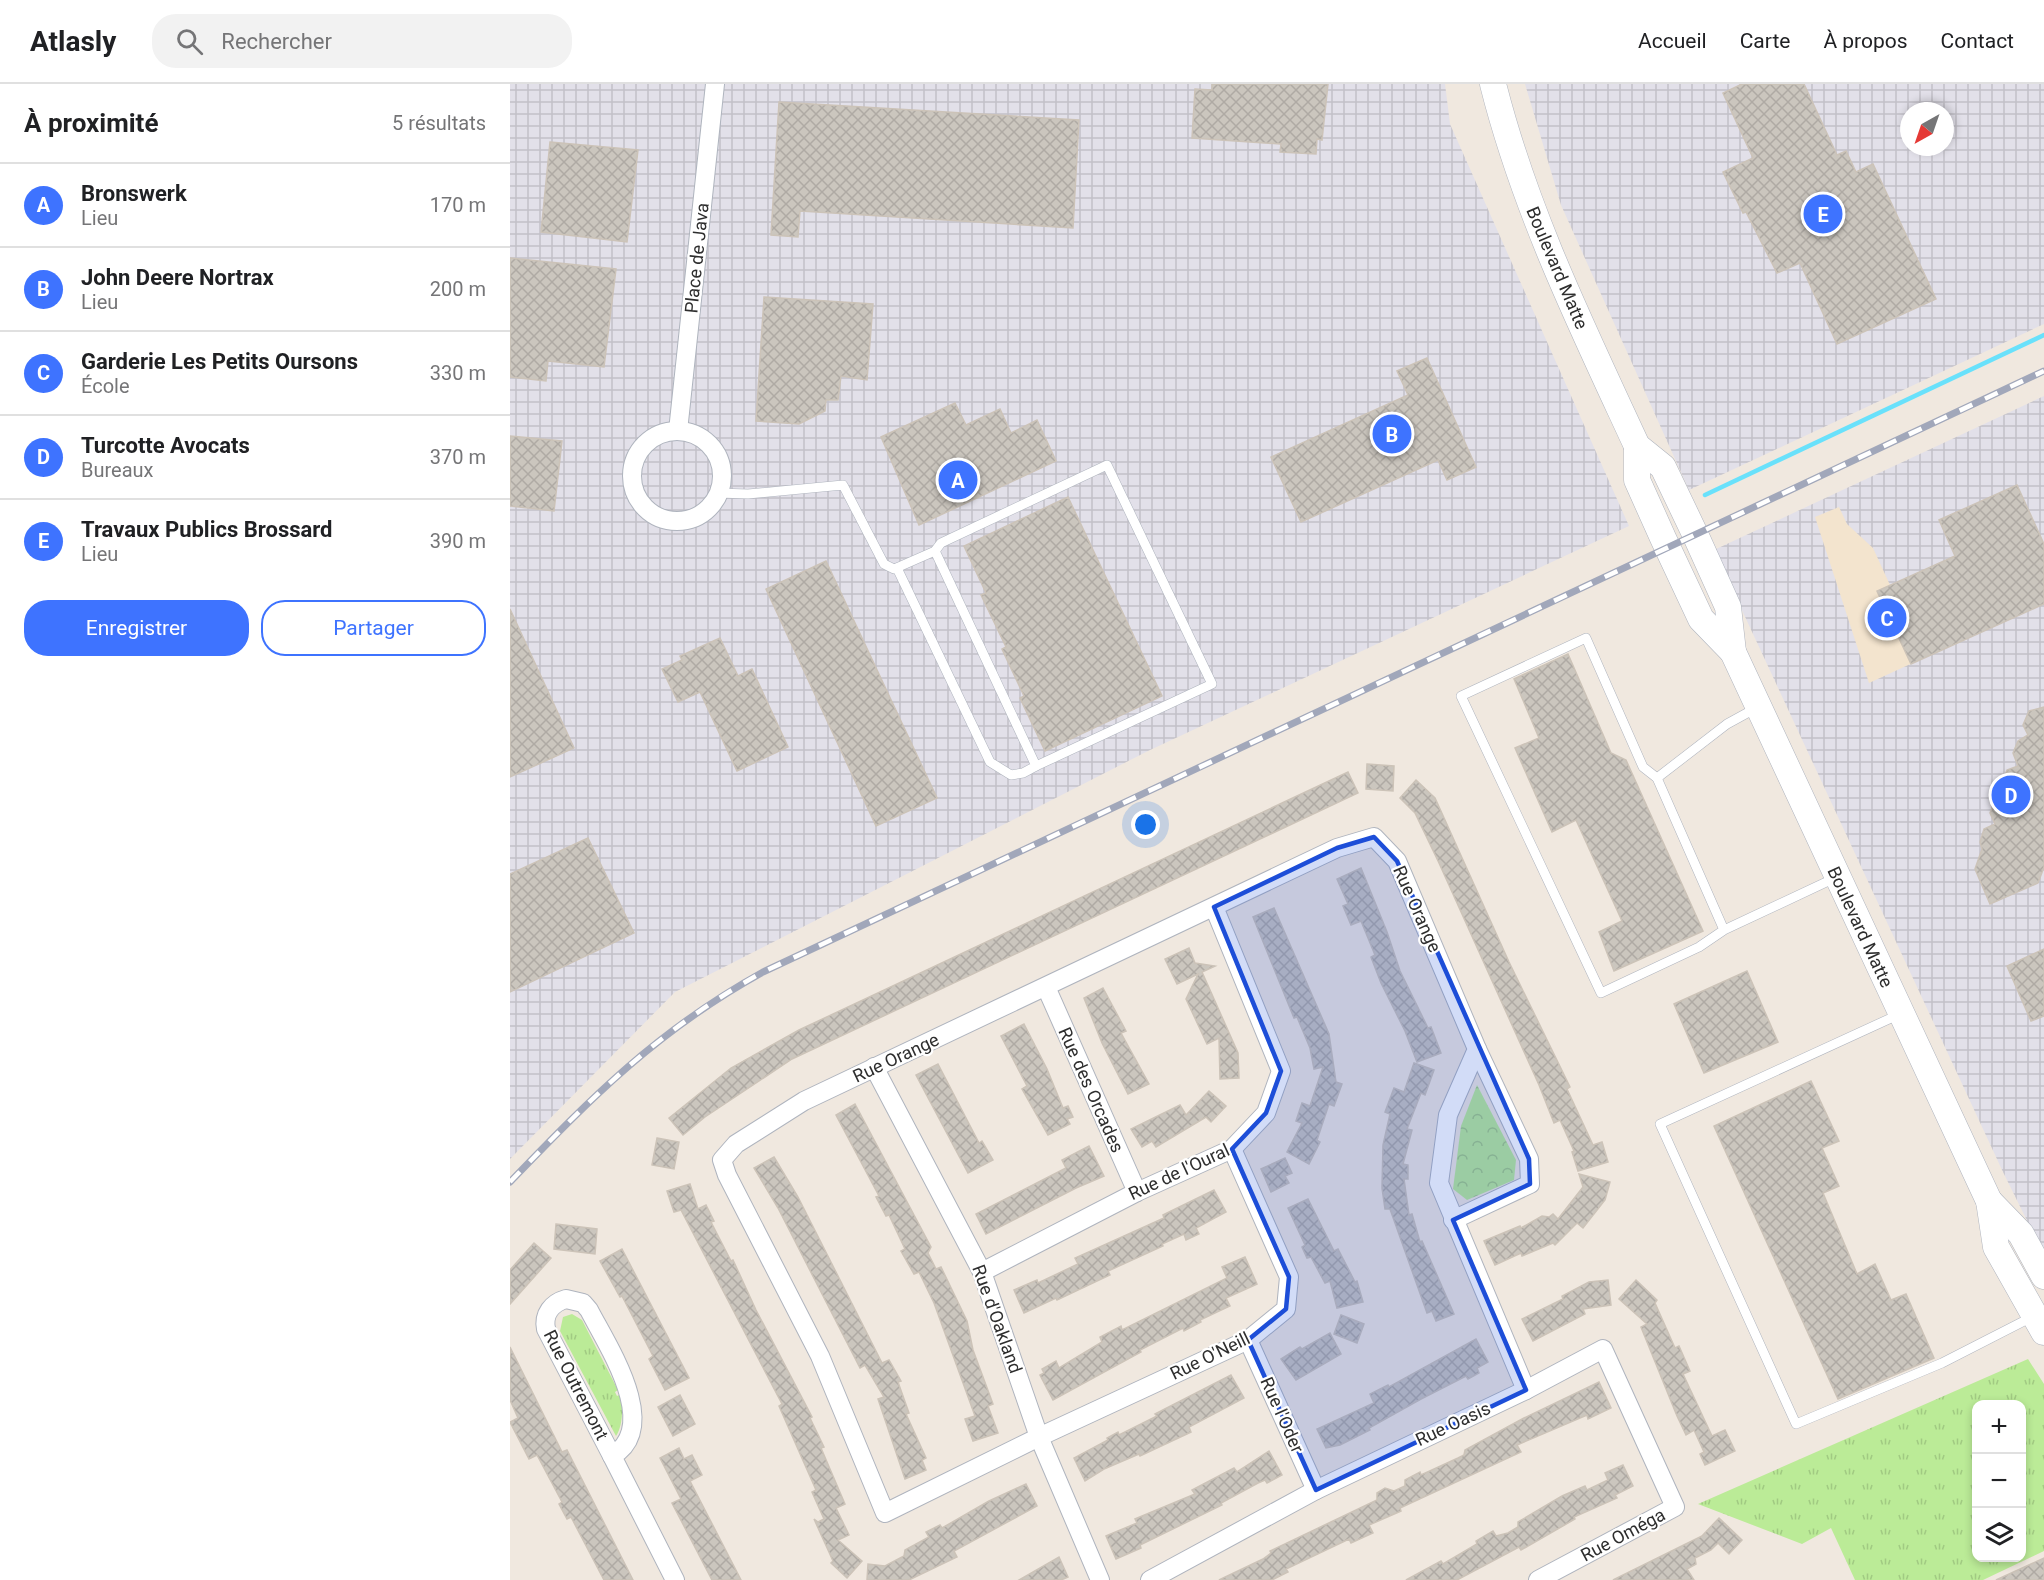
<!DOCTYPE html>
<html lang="fr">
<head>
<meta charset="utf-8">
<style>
	body { margin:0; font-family:Roboto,sans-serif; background:#f2f2f2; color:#202124 }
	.controls { position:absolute; right:18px; bottom:18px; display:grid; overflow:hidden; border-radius:12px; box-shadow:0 3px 9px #0003 }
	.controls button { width:54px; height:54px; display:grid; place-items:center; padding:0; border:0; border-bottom:2px solid #e0e0e0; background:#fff; color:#202124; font:30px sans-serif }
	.compass { position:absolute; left:1390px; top:18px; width:54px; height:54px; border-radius:50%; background:#fff; box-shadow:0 3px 9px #0003; rotate:220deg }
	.you { position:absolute; left:636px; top:741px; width:21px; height:21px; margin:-15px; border:4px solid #fff; border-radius:50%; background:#1a73e8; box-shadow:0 0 0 9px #1a73e833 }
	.badge { display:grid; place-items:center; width:39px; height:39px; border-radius:50%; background:#3e73ff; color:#fff; font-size:20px; font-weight:700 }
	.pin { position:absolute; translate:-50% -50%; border:3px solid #fff; box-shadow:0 2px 6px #0006 }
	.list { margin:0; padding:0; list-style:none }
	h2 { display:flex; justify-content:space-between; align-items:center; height:78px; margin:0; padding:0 24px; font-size:26px }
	h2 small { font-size:20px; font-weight:400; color:#757577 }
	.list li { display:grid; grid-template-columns:39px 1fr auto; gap:18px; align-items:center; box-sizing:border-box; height:84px; padding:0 24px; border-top:2px solid #e0e0e0 }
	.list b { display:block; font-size:22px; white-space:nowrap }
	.list p { margin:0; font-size:20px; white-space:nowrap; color:#757577 }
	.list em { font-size:20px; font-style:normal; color:#757577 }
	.actions { display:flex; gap:12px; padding:18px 24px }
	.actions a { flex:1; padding:14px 0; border:2px solid #3e73ff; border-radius:24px; text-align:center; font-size:21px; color:#3e73ff }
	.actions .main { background:#3e73ff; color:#fff }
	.icon { flex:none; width:33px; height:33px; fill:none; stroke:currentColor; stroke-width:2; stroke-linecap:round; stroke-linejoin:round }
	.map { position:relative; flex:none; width:1534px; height:1496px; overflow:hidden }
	header { display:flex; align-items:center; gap:36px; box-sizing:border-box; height:84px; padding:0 30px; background:#fff; border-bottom:2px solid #e0e0e0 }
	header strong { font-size:28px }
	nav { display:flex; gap:33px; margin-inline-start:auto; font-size:21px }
	.search { width:420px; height:54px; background:#f2f2f2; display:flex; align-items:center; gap:15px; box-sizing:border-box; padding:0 21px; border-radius:24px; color:#757577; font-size:22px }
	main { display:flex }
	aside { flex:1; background:#fff }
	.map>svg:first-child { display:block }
	.industrial { fill:url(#industrial-grid); fill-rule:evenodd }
	.education { fill:#f3e4ce }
	.grass { fill:url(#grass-tufts); fill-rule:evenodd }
	.park { fill:url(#park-crowns) }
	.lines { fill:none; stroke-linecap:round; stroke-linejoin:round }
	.stream { stroke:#69e1fb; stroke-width:4.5 }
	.building { fill:url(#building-cross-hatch); stroke:#ccc3b8; stroke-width:1.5 }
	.lane-casing { stroke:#afb4be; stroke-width:10 }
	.street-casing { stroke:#afb4be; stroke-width:20 }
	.secondary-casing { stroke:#afb4be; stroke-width:27 }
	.lane { stroke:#fff; stroke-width:9 }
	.street { stroke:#fff; stroke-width:18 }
	.secondary { stroke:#fff; stroke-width:26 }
	.rail-casing { stroke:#a1a7ba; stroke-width:7 }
	.rail { stroke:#fff; stroke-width:4.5; stroke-dasharray:14; stroke-linecap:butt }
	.marked { fill:#1d4ed8; fill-opacity:0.2; stroke:#1d4ed8; stroke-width:4.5; stroke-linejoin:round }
	.labels { text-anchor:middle; stroke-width:4.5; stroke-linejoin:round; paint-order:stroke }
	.street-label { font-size:18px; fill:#2e2e2e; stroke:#fff }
</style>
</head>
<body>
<header>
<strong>Atlasly</strong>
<div class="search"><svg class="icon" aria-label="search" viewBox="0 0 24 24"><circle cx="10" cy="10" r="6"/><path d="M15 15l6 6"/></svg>Rechercher</div>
<nav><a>Accueil</a><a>Carte</a><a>À propos</a><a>Contact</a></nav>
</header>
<main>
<aside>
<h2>À proximité<small>5 résultats</small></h2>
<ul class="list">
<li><span class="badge">A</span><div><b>Bronswerk</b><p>Lieu</p></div><em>170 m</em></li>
<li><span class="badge">B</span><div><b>John Deere Nortrax</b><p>Lieu</p></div><em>200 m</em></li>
<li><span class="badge">C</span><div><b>Garderie Les Petits Oursons</b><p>École</p></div><em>330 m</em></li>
<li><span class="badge">D</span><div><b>Turcotte Avocats</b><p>Bureaux</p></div><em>370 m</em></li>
<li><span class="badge">E</span><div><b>Travaux Publics Brossard</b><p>Lieu</p></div><em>390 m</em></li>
</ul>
<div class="actions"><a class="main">Enregistrer</a><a>Partager</a></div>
</aside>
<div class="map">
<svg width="1534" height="1496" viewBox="0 0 1534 1496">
	<defs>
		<pattern id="industrial-grid" width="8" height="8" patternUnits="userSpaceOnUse" patternTransform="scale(1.5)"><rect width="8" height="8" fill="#e2e0e9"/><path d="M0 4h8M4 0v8" fill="none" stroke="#c2c0c8"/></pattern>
		<pattern id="grass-tufts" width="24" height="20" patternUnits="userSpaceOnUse" patternTransform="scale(1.5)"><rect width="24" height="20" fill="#bbeb97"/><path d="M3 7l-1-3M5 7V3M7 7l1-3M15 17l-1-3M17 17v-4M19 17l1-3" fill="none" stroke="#a1ca82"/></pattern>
		<pattern id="park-crowns" width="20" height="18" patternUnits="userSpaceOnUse" patternTransform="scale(1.5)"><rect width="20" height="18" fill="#bbeb97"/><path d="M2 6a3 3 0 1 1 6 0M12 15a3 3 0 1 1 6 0" fill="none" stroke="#a1ca82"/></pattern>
		<pattern id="building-cross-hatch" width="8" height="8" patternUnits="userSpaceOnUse" patternTransform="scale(1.5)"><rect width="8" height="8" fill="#cbc6be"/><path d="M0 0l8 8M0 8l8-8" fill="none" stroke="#afaaa4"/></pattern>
	</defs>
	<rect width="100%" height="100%" fill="#f0e8df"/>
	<!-- industrial -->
	<g class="industrial">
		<polygon points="0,0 935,0 940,40 1119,442 638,667 165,908 0,1075"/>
		<path d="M1015,0H1534V240L1179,406L1051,121ZM1399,27H1435V63H1399Z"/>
		<polygon points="1534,312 1534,1171 1493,1088 1204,466"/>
	</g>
	<!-- education -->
	<polygon class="education" points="1329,423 1337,440 1363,464 1380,501 1398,493 1431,566 1359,599 1305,433"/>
	<!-- grass -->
	<g class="grass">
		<path d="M62,1230L72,1236L108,1306L105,1308L107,1312L111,1310C113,1322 113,1343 106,1352L50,1247L53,1233Z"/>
		<path d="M1518,1275L1534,1300V1467L1473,1496H1345L1321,1444L1292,1460L1188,1420ZM1466,1320H1512V1474H1466Z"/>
	</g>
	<!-- park -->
	<polygon class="park" points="967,1001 1006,1076 1004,1096 957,1116 943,1105 951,1042"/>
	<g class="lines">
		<!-- stream -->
		<polyline class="stream" points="1195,411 1534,251"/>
	</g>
	<!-- building -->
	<g class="building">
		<polygon points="702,0 818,0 812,56 807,55 806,70 770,68 771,60 682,54 685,5 702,6"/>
		<polygon points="1232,0 1294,0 1327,71 1336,67 1346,88 1363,80 1426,215 1327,260 1290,179 1267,189 1236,128 1233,129 1213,88 1243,74 1213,9"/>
		<polygon points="269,18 569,36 563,144 290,127 288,153 261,151"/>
		<polygon points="40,58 128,66 117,158 31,148"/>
		<polygon points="0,174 106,185 94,283 38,277 36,297 0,293"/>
		<polygon points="254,213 363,220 357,296 331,292 328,316 316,316 315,327 289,340 246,337"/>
		<polygon points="917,274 966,383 937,396 928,376 791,438 761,373 898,311 887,287"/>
		<polygon points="445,319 456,341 490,325 501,349 527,336 546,377 409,441 371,353"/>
		<polygon points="0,352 52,357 44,427 0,422"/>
		<polygon points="1507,401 1534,460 1534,520 1401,580 1367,507 1445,472 1429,436"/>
		<polygon points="558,413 652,612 535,667 510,614 514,612 492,565 496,563 471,511 476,509 454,462"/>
		<polygon points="316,477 427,714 366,742 256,505"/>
		<polygon points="0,525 64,664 0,693"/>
		<polygon points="210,554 228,592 242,585 278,663 227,687 190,608 168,618 152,585 172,576 170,572"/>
		<polygon points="1058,570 1101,669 1116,676 1193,847 1104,887 1089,848 1112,837 1066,736 1042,748 1005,664 1029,654 1004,595"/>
		<polygon points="1534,623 1534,783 1528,799 1480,820 1465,785 1472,765 1470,758 1474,745 1485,740 1480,729 1486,714 1496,710 1492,699 1497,686 1508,682 1503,669 1508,657 1518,651 1513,641 1519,627"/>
		<polygon points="857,680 884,682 883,707 856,705"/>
		<polygon points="838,688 848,709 282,975 195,1033 173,1051 159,1034 221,984 289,946"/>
		<polygon points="906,696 925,714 999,878 1060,1003 1057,1005 1083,1061 1092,1058 1098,1078 1068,1087 1062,1068 1064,1067 1050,1036 1044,1039 1029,1001 929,779 905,729 890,714"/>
		<polygon points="78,754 124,849 0,908 0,790"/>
		<polygon points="851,784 877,848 890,887 918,944 921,943 931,969 907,978 895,947 871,899 861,873 865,871 851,837 841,841 833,822 838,820 827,795"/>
		<polygon points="764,824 819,950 826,998 832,1000 824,1022 819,1020 807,1056 810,1058 799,1080 777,1068 792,1039 786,1037 792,1019 800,1022 813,983 804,985 800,964 787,933 784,934 743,833"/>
		<polygon points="679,864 685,879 705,882 692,888 728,969 729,994 710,995 709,954 697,960 676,915 688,890 667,900 655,875"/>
		<polygon points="1534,865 1534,932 1521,937 1497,882"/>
		<polygon points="1237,887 1268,958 1194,989 1164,920"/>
		<polygon points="593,904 616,947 611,949 639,1000 618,1010 592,959 574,914"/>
		<polygon points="514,940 537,985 553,1024 558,1022 563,1033 557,1035 560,1040 538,1051 512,1005 517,1002 491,952"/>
		<polygon points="904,979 924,986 915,1011 911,1009 897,1045 902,1046 893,1080 898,1081 898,1095 894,1095 899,1131 902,1130 910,1158 912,1157 944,1230 926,1237 922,1227 917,1229 880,1125 875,1125 872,1104 873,1061 880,1030 875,1028 884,1004 894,1008"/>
		<polygon points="428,980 469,1059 472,1057 483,1076 458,1089 406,991"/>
		<polygon points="1301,997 1329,1057 1312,1064 1329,1102 1313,1109 1347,1190 1365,1180 1381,1216 1396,1210 1424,1274 1328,1315 1204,1042"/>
		<polygon points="699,1007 716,1022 701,1038 696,1033 646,1063 642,1057 632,1063 621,1045 670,1021 676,1031"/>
		<polygon points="345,1020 421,1163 418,1169 426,1185 431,1183 457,1237 463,1266 483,1320 478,1322 488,1349 463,1357 455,1335 465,1332 424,1219 409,1188 404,1190 391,1167 395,1165 379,1131 376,1132 366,1113 369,1112 326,1031"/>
		<polygon points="147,1054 169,1058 164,1085 142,1081"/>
		<polygon points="579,1062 594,1092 566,1104 476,1150 466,1130 556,1084 552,1076"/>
		<polygon points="264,1073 288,1113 372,1279 379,1276 391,1297 388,1298 399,1329 396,1330 416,1374 412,1376 416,1386 395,1395 368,1315 374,1313 355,1281 350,1284 268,1124 244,1084"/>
		<polygon points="775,1074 782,1089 775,1092 779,1099 761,1108 751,1085"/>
		<polygon points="1069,1090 1100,1098 1095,1116 1073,1144 1067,1139 1045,1161 1043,1159 1012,1172 1011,1169 985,1181 974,1157 1010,1142 1011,1144 1032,1132 1039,1133 1043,1130 1048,1135 1073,1103"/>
		<polygon points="180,1100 188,1125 196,1121 204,1137 201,1138 221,1177 223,1176 246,1226 302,1333 300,1334 314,1363 311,1364 335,1420 326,1424 339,1451 328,1456 352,1477 337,1494 321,1479 323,1477 304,1435 308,1438 314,1435 302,1408 306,1406 269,1322 272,1320 171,1126 164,1128 157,1107"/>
		<polygon points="704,1106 716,1128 686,1144 689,1150 676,1156 674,1150 652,1160 653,1162 598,1187 600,1191 547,1216 546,1214 514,1229 504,1206 527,1196 528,1199 568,1180 565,1174 654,1134 653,1131"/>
		<polygon points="798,1115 824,1167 828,1165 845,1198 847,1197 853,1218 827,1224 820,1197 815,1199 801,1173 797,1174 792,1163 795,1161 778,1124"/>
		<polygon points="46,1140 87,1145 85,1170 44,1165"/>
		<polygon points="24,1159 41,1174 0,1220 0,1186"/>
		<polygon points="112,1165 179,1294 155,1306 139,1275 143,1272 112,1212 110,1213 90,1177"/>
		<polygon points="735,1173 747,1200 716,1214 720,1222 690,1236 691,1238 674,1247 673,1244 630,1266 631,1268 543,1316 530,1291 534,1289 532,1285 546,1277 549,1284 592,1258 590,1253 611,1242 612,1246 717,1194 712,1183"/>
		<polygon points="1098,1196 1101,1221 1073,1225 1075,1230 1023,1257 1012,1235 1053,1215 1052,1212 1079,1198"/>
		<polygon points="1126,1196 1147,1216 1145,1219 1165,1264 1169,1262 1180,1287 1173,1290 1202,1352 1215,1346 1225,1367 1195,1381 1190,1370 1194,1368 1184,1346 1176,1351 1167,1332 1131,1243 1137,1240 1109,1215"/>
		<polygon points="831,1231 854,1240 847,1259 824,1250"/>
		<polygon points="820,1249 831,1270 786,1296 771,1275 790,1263 792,1265"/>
		<polygon points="966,1255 978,1278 967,1284 969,1289 958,1295 956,1292 911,1315 859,1344 860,1346 830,1361 816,1364 807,1345 864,1319 860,1310 878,1301 879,1303"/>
		<polygon points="0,1263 52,1368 57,1366 123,1496 94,1496 61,1433 57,1435 49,1420 52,1418 27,1371 19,1375 0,1338 8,1334 0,1316"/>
		<polygon points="721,1291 734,1314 679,1343 681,1348 630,1372 629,1370 594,1385 575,1397 564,1374 598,1356 597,1354 608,1348 609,1351 647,1332 645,1330"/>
		<polygon points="1089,1298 1101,1324 1078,1335 1077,1331 1007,1361 1011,1368 890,1424 891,1427 859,1441 863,1449 841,1459 839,1455 776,1485 778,1488 762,1496 709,1496 753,1475 761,1469 760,1467 867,1416 867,1409 875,1404 884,1407 895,1402 895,1396 910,1388 911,1391 948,1374 954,1371 955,1366 1014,1334"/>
		<polygon points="170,1311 185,1340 163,1352 148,1323"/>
		<polygon points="169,1364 174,1375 182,1371 192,1391 180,1397 231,1496 202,1496 162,1419 171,1415 150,1374"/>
		<polygon points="759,1367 772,1391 757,1399 755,1396 748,1399 711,1419 712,1421 630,1461 631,1464 606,1475 596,1452 627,1439 625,1435 685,1410 682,1406 724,1384 727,1388"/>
		<polygon points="1113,1381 1123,1402 1105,1411 1107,1414 1064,1433 1065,1435 1011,1466 1009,1463 947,1496 896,1496 931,1477 933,1480 967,1460 966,1457 983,1447 986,1452 998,1449 1008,1443 1008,1438 1052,1412 1075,1402 1077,1406 1098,1396 1095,1389"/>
		<polygon points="516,1400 527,1422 444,1467 447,1473 399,1496 357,1496 358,1480 375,1482 394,1472 395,1466 419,1453 416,1448 430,1441 432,1444 479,1417"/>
		<polygon points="1209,1434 1232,1456 1219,1470 1208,1459 1201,1466 1185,1474 1186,1480 1177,1485 1184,1496 1103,1496 1192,1452"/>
		<polygon points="549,1473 558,1493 551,1496 509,1496"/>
		<polygon points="1534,1474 1534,1496 1486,1496"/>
	</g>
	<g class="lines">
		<!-- lane casing -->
		<g class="lane-casing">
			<g id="lane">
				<polyline points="208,409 238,410 333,401 374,480 384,485 425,467 431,459 597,381 702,600 526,682"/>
				<polyline points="387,484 480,678 501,691 513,689 526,682 425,467"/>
				<polyline points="1147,694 1217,640 1248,623"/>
				<polyline points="1214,846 1147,694 1133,683 1076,554 951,612 1091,909 1189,863 1214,846 1327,793"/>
				<polyline points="1390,930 1150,1040 1286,1340 1432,1279 1522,1233"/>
			</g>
		</g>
		<!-- street casing -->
		<g class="street-casing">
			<g id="street">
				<circle cx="167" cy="392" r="45"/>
				<polyline points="168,347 205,0"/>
				<polyline points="536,903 627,1108"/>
				<polyline points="364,983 472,1188 529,1353 590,1496"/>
				<polyline points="722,1065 779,1193 776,1225 738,1256 529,1353 375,1429 310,1272 217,1091 212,1076 226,1060 294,1017 827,764 864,753 887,777 967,965 938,1031 929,1099 1016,1306"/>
				<polyline points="943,1136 1020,1100 1019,1075 967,965"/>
				<polyline points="472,1188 627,1108 722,1065 756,1029 771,987 704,823"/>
				<path d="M56,1215L73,1219L79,1226C97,1261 152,1343 102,1372L36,1245C33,1230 42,1219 56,1215Z"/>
				<polyline points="738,1256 806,1406"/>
				<polyline points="102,1372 165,1496"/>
				<polyline points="640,1496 806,1406 1016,1306 1093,1265 1165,1423 1028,1496"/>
			</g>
		</g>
		<!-- secondary casing -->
		<g class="secondary-casing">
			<g id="secondary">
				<path d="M983,0C1015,127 1072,243 1127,362L1153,383L1185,450L1218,523L1223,568"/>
				<polyline points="1127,362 1127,396 1153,454 1191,535 1223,568 1479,1117 1486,1163 1534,1248"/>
				<polyline points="1479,1117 1511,1150 1534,1192"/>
			</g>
		</g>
		<!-- lane -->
		<use href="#lane" class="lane"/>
		<!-- street -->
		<use href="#street" class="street"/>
		<!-- secondary -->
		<use href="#secondary" class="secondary"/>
		<!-- rail casing -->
		<g class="rail-casing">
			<path id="rail" d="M0,1098C82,1013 148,946 253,888L1534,287"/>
		</g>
		<!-- rail -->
		<use href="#rail" class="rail"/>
	</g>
	<!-- marked area -->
	<path class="marked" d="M864,753L887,777L1019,1075L1020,1100L943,1136L1016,1306L806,1406L738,1256L776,1225L779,1193L722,1065L756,1029L771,987L704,823L827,764Z"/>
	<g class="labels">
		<!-- street labels -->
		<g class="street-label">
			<text transform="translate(187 174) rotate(-84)" y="6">Place de Java</text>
			<text transform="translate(1047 184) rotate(67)" y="6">Boulevard Matte</text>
			<text transform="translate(907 825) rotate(66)" y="6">Rue Orange</text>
			<text transform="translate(1350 843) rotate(65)" y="6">Boulevard Matte</text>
			<text transform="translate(386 974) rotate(-25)" y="6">Rue Orange</text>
			<text transform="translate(581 1006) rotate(66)" y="6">Rue des Orcades</text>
			<text transform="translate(669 1088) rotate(-25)" y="6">Rue de l'Oural</text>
			<text transform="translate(487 1235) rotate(70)" y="6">Rue d'Oakland</text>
			<text transform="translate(700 1272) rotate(-26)" y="6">Rue O'Neill</text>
			<text transform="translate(66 1301) rotate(63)" y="6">Rue Outremont</text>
			<text transform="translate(772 1331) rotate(66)" y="6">Rue l'Oder</text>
			<text transform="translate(943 1340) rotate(-25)" y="6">Rue Oasis</text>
			<text transform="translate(1113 1451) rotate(-28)" y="6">Rue Oméga</text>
		</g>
	</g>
</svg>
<div class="controls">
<button>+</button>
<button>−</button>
<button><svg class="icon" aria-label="layers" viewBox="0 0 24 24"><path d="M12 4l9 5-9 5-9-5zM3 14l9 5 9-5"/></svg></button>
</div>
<svg class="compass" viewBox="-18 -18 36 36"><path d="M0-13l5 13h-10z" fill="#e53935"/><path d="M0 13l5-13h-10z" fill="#757577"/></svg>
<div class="you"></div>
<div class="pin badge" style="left:448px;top:396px">A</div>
<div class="pin badge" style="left:882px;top:350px">B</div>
<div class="pin badge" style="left:1377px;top:534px">C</div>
<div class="pin badge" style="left:1501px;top:711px">D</div>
<div class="pin badge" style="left:1313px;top:130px">E</div>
</div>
</main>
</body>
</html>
